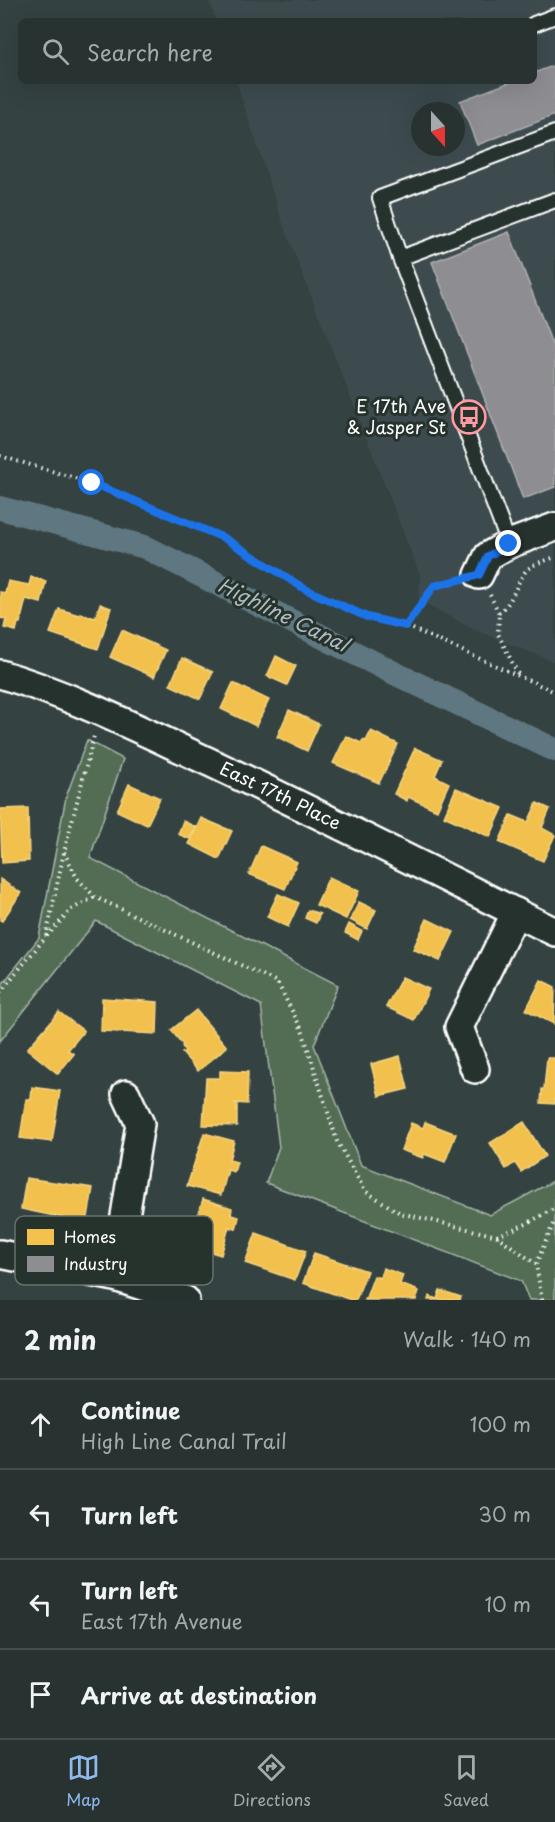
<!DOCTYPE html>
<html lang="en">
<head>
<meta charset="utf-8">
<style>
	body { margin:0; font-family:"Playpen Sans",sans-serif; background:#333e3d; color:#f1f3f6 }
	.compass { position:absolute; left:411px; top:102px; width:54px; height:54px; border-radius:50%; background:#273231; box-shadow:0 6px 24px #0002; rotate:159deg }
	.stop { position:absolute; width:18px; height:18px; margin:-14px; border:4px solid #1a73e8; border-radius:50%; background:#fff }
	.stop.end { background:#1a73e8; border-color:#fff; box-shadow:0 2px 6px #0008 }
	.list { margin:0; padding:0; list-style:none }
	h2 { display:flex; justify-content:space-between; align-items:center; height:78px; margin:0; padding:0 24px; font-size:26px }
	h2 small { font-size:20px; font-weight:400; color:#a4aaab }
	.list li { display:grid; grid-template-columns:39px 1fr auto; gap:18px; align-items:center; box-sizing:border-box; height:90px; padding:0 24px; border-top:2px solid #434d4d }
	.list b { display:block; font-size:22px; white-space:nowrap }
	.list p { margin:0; font-size:20px; white-space:nowrap; color:#a4aaab }
	.list em { font-size:20px; font-style:normal; color:#a4aaab }
	.icon { flex:none; width:33px; height:33px; fill:none; stroke:currentColor; stroke-width:2; stroke-linecap:round; stroke-linejoin:round }
	.map { position:relative; flex:none; width:555px; height:1300px; overflow:hidden }
	.search { position:absolute; background:#273231; box-shadow:0 6px 24px #0002; left:18px; right:18px; top:18px; height:66px; display:flex; align-items:center; gap:15px; box-sizing:border-box; padding:0 21px; border-radius:9px; color:#a4aaab; font-size:22px }
	.sheet { height:438px; background:#273231 }
	nav { display:flex; justify-content:space-around; align-items:center; box-sizing:border-box; height:84px; border-top:2px solid #434d4d; background:#273231; font-size:16px; color:#a4aaab }
	nav a { display:grid; justify-items:center; gap:3px }
	nav .on { color:#90b9f0 }
	.map>svg:first-child { display:block }
	.built { fill:#3e4c4f; fill-rule:evenodd }
	.green { fill:#526d54; stroke:#a8b6aa; stroke-width:1.5 }
	.homes { fill:#f2c14e; stroke:#f6d483; stroke-width:1.5 }
	.industry { fill:#8d8d92; stroke:#afafb3; stroke-width:1.5 }
	.lines { fill:none; stroke-linecap:round; stroke-linejoin:round }
	.canal { stroke:#5e7780; stroke-width:24 }
	.service-casing { stroke:#fff; stroke-width:18 }
	.minor-casing { stroke:#fff; stroke-width:32 }
	.path { stroke:#fff; stroke-width:4; stroke-dasharray:1.5 4.5; stroke-linecap:butt }
	.service { stroke:#26332d; stroke-width:14 }
	.minor { stroke:#26332d; stroke-width:27 }
	.route { stroke:#1a73e8; stroke-width:8 }
	.labels { text-anchor:middle; stroke-width:6; stroke-linejoin:round; paint-order:stroke }
	.poi-label { font-size:18px; fill:#fff; stroke:#26332d; text-anchor:end }
	.street-label { font-size:18px; fill:#fff; stroke:#26332d }
	.water-label { font-size:20px; font-style:italic; fill:#aebbc0; stroke:#26332d }
	.key { fill:#26332d; stroke:#67706c; stroke-width:1.5 }
	.key-label { font-size:16px; fill:#fff }
</style>
</head>
<body>
<div class="map">
<svg width="555" height="1300" viewBox="0 0 555 1300">
	<rect width="100%" height="100%" fill="#344241"/>
	<filter id="ink" filterUnits="userSpaceOnUse"><feTurbulence type="fractalNoise" baseFrequency=".0167" numOctaves="2"/><feDisplacementMap in="SourceGraphic" scale="12" xChannelSelector="R" yChannelSelector="G"/><feConvolveMatrix kernelMatrix="1 2 1 2 8 2 1 2 1" color-interpolation-filters="sRGB"/></filter>
	<g filter="url(#ink)">
		<!-- built -->
		<path class="built" d="M209,0H555V662L475,630L419,600L420,575L283,224L236,81H534V21H216ZM420,111H456V147H420Z"/>
		<!-- green -->
		<polygon class="green" points="87,740 123,759 90,858 338,985 314,1045 361,1165 490,1215 555,1180 555,1300 529,1300 521,1281 266,1183 279,1147 261,1005 96,921 0,1041 0,987 39,938 66,797"/>
		<!-- homes -->
		<g class="homes">
			<polygon points="31,577 46,581 41,603 26,599 20,623 18,623 16,631 4,628 6,619 0,618 0,592 5,593 8,581 29,585"/>
			<polygon points="100,604 111,608 98,649 50,633 59,609 79,615 80,613 95,618"/>
			<polygon points="122,630 166,650 154,677 110,657"/>
			<polygon points="276,656 296,666 287,685 267,676"/>
			<polygon points="182,658 213,672 200,699 170,685"/>
			<polygon points="233,683 269,700 256,726 221,709"/>
			<polygon points="289,710 319,724 307,751 277,737"/>
			<polygon points="371,731 398,744 379,783 333,763 346,736 361,743 363,740 366,741"/>
			<polygon points="415,748 442,760 435,776 449,783 437,810 408,797 407,801 394,794"/>
			<polygon points="129,784 160,798 147,825 117,811"/>
			<polygon points="456,788 503,808 490,837 444,816"/>
			<polygon points="537,803 550,809 542,828 555,835 543,861 499,842 511,815 528,822"/>
			<polygon points="28,808 29,861 2,863 0,809"/>
			<polygon points="201,818 232,831 219,859 189,844"/>
			<polygon points="183,821 196,827 190,839 178,834"/>
			<polygon points="261,846 297,862 285,889 249,874"/>
			<polygon points="329,877 359,891 346,919 316,905"/>
			<polygon points="0,879 21,893 2,921 0,920"/>
			<polygon points="278,894 299,903 288,927 267,917"/>
			<polygon points="359,902 376,910 367,929 350,920"/>
			<polygon points="308,910 320,914 316,923 305,918"/>
			<polygon points="427,919 454,932 440,961 413,949"/>
			<polygon points="349,924 362,931 358,940 345,933"/>
			<polygon points="402,977 429,989 414,1020 386,1007"/>
			<polygon points="541,980 555,987 554,1024 526,1010"/>
			<polygon points="102,998 158,1002 157,1034 101,1031"/>
			<polygon points="196,1010 227,1047 198,1071 182,1053 185,1051 182,1046 183,1045 171,1030"/>
			<polygon points="59,1012 84,1031 68,1050 74,1054 58,1074 27,1049"/>
			<polygon points="400,1056 408,1089 379,1096 371,1064"/>
			<polygon points="547,1058 555,1058 555,1104 541,1103 542,1089 544,1089"/>
			<polygon points="220,1071 248,1072 247,1104 234,1103 237,1104 237,1126 203,1125 206,1078 220,1078"/>
			<polygon points="32,1087 60,1091 52,1142 20,1138 26,1099 31,1099"/>
			<polygon points="425,1122 456,1134 445,1162 424,1154 423,1158 401,1150 411,1123 423,1128"/>
			<polygon points="524,1122 545,1156 521,1172 515,1163 506,1169 490,1143"/>
			<polygon points="204,1133 234,1141 229,1160 237,1162 234,1172 228,1170 221,1195 187,1186"/>
			<polygon points="26,1178 93,1188 87,1223 21,1209"/>
			<polygon points="203,1199 232,1208 231,1215 239,1217 236,1229 229,1227 221,1255 181,1243 188,1219 194,1221 196,1215 198,1216"/>
			<polygon points="256,1233 306,1251 295,1280 245,1263"/>
			<polygon points="314,1253 367,1271 356,1300 351,1300 303,1283"/>
			<polygon points="383,1268 403,1275 400,1284 419,1291 416,1300 365,1300 374,1276 380,1278"/>
			<polygon points="440,1290 461,1297 460,1300 428,1300 429,1296 437,1299"/>
		</g>
		<!-- industry -->
		<g class="industry">
			<polygon points="555,65 555,115 477,145 460,101 513,81 534,81 534,73"/>
			<polygon points="509,232 555,352 555,487 523,499 432,262"/>
		</g>
		<g class="lines">
			<!-- canal -->
			<polyline class="canal" points="0,508 145,547 392,672 555,750"/>
			<!-- service casing -->
			<g class="service-casing">
				<g id="service">
					<polyline points="534,24 555,16"/>
					<polyline points="400,258 380,198 555,133"/>
					<polyline points="509,544 400,258 555,200"/>
				</g>
			</g>
			<!-- minor casing -->
			<g class="minor-casing">
				<g id="minor">
					<polyline points="479,575 488,556 509,544 555,527"/>
					<path id="s1" d="M0,674C71,695 138,729 205,760C322,815 438,874 555,932"/>
					<polyline points="475,1069 459,1027 516,912"/>
					<polyline points="0,1254 115,1277 185,1300"/>
					<polyline points="115,1277 140,1124 126,1094"/>
				</g>
			</g>
			<!-- path -->
			<g class="path">
				<polyline points="0,456 92,483 224,538 305,589 367,617 406,626 555,692"/>
				<polyline points="490,595 499,613 498,634 519,676"/>
				<path d="M499,613C513,602 515,586 525,572C531,564 545,561 555,557"/>
				<polyline points="406,626 434,586 456,581"/>
				<polyline points="64,852 77,878 95,897 277,982 302,1030 337,1141 365,1191 400,1213 497,1236 536,1264 542,1300"/>
				<polyline points="47,936 72,909 95,897"/>
				<polyline points="0,992 46,937 64,852 94,736"/>
				<polyline points="497,1236 526,1224 555,1208"/>
				<polyline points="536,1264 555,1220"/>
			</g>
			<!-- service -->
			<use href="#service" class="service"/>
			<!-- minor -->
			<use href="#minor" class="minor"/>
		</g>
	</g>
	<g class="lines" filter="url(#ink)">
		<!-- route -->
		<polyline class="route" points="92,483 224,538 305,589 367,617 406,626 434,586 479,575 488,556 509,544"/>
	</g>
	<!-- icons -->
	<defs>
		<g id="bus-ring" transform="scale(1.725)"><circle r="9.5" fill="#26332d" stroke="#ff9aa2" stroke-width="1.5"/><path d="M-5-6H5V4H4V6H2V4H-2V6H-4V4H-5ZM-3.5-4V0h7V-4ZM-3.5 1.2v1.5H-2V1.2ZM2 1.2v1.5H3.5V1.2Z" fill="#ff9aa2"/></g>
	</defs>
	<g fill-rule="evenodd">
		<use href="#bus-ring" x="469" y="417"/>
	</g>
	<g class="labels">
		<!-- poi labels -->
		<g class="poi-label">
			<text x="446" y="413">E 17th Ave<tspan x="446" dy="21">&amp; Jasper St</tspan></text>
		</g>
		<!-- street labels -->
		<g class="street-label">
			<text dy="6" stroke="none"><textPath href="#s1" startOffset="306">East 17th Place</textPath></text>
		</g>
		<!-- water labels -->
		<g class="water-label">
			<text transform="translate(283 615) rotate(26)" y="7">Highline Canal</text>
		</g>
	</g>
	<!-- legend -->
	<rect x="15" y="1216" width="198" height="69" rx="9" class="key"/>
	<rect x="27" y="1229" width="27" height="16" fill="#f2c14e"/>
	<rect x="27" y="1256" width="27" height="16" fill="#8d8d92"/>
	<g class="key-label">
		<text x="64" y="1243">Homes</text>
		<text x="64" y="1270">Industry</text>
	</g>
</svg>
<svg class="compass" viewBox="-18 -18 36 36"><path d="M0-13l5 13h-10z" fill="#e53935"/><path d="M0 13l5-13h-10z" fill="#a4aaab"/></svg>
<div class="stop" style="left:92px;top:483px"></div>
<div class="stop end" style="left:509px;top:544px"></div>
<div class="search"><svg class="icon" aria-label="search" viewBox="0 0 24 24"><circle cx="10" cy="10" r="6"/><path d="M15 15l6 6"/></svg>Search here</div>
</div>
<section class="sheet">
<h2>2 min<small>Walk · 140 m</small></h2>
<ul class="list">
<li><svg class="icon" aria-label="ahead" viewBox="0 0 24 24"><path d="M12 20V5M6 11l6-6 6 6"/></svg><div><b>Continue</b><p>High Line Canal Trail</p></div><em>100 m</em></li>
<li><svg class="icon" aria-label="left" viewBox="0 0 24 24"><path d="M17 20v-9H6M10 6l-5 5 5 5"/></svg><div><b>Turn left</b></div><em>30 m</em></li>
<li><svg class="icon" aria-label="left" viewBox="0 0 24 24"><path d="M17 20v-9H6M10 6l-5 5 5 5"/></svg><div><b>Turn left</b><p>East 17th Avenue</p></div><em>10 m</em></li>
<li><svg class="icon" aria-label="arrive" viewBox="0 0 24 24"><path d="M6 21V4h12l-3 4 3 4H6"/></svg><div><b>Arrive at destination</b></div></li>
</ul>
</section>
<nav>
<a class="on"><svg class="icon" aria-label="map" viewBox="0 0 24 24"><path d="M3 6l6-2 6 2 6-2v14l-6 2-6-2-6 2zM9 4v14M15 6v14"/></svg>Map</a>
<a><svg class="icon" aria-label="directions" viewBox="0 0 24 24"><path d="M12 3l9 9-9 9-9-9zM9 14v-3h6M13 9l2 2-2 2"/></svg>Directions</a>
<a><svg class="icon" aria-label="saved" viewBox="0 0 24 24"><path d="M7 4h10v16l-5-4-5 4z"/></svg>Saved</a>
</nav>
</body>
</html>
